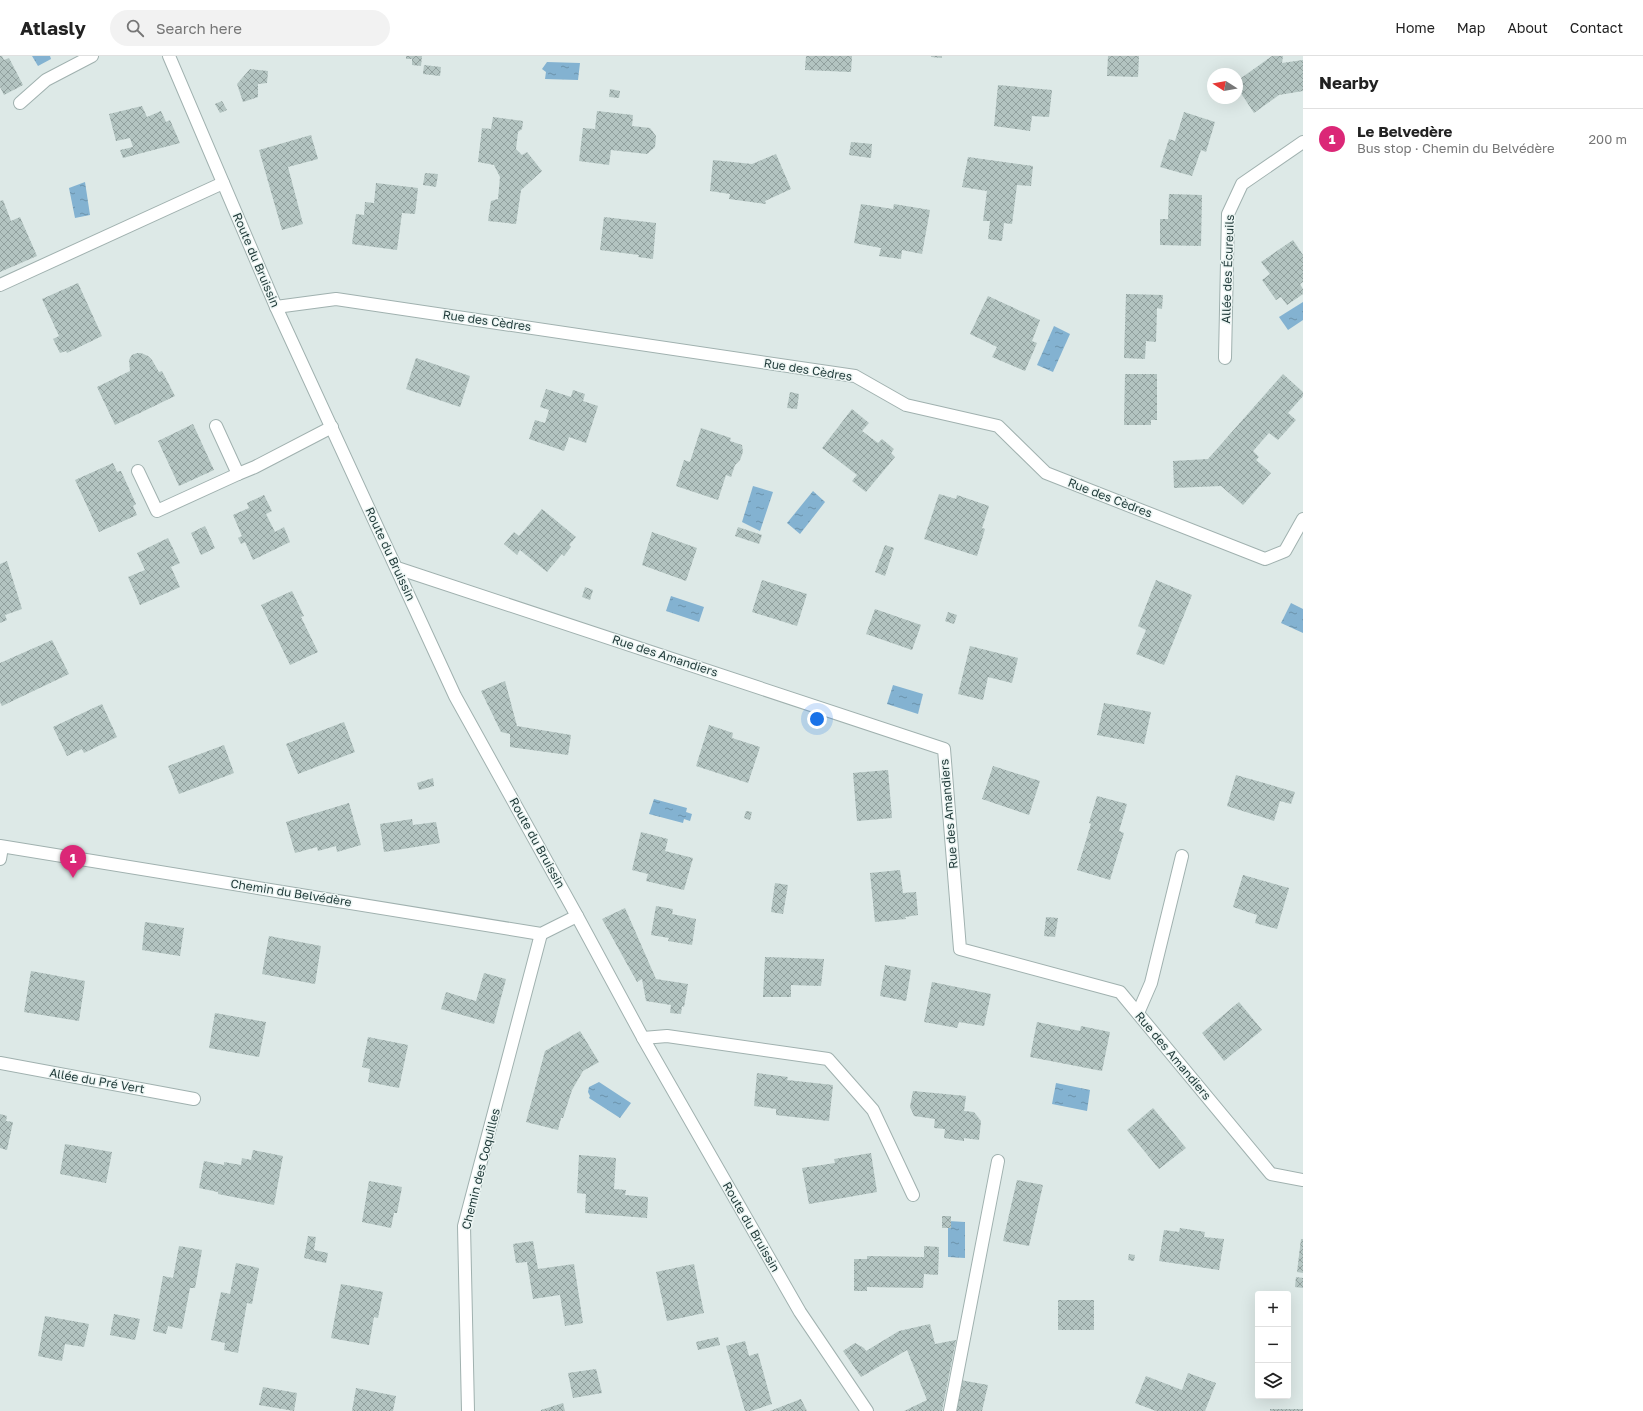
<!DOCTYPE html>
<html lang="en">
<head>
<meta charset="utf-8">
<style>
	body { margin:0; font-family:"Golos Text",sans-serif; background:#f2f2f2; color:#222 }
	.controls { position:absolute; right:12px; bottom:12px; display:grid; overflow:hidden; border-radius:4px; box-shadow:0 4px 16px #0002 }
	.controls button { width:36px; height:36px; display:grid; place-items:center; padding:0; border:0; border-bottom:1px solid #e0e0e0; background:#fff; color:#222; font:20px sans-serif }
	.compass { position:absolute; left:1207px; top:12px; width:36px; height:36px; border-radius:50%; background:#fff; box-shadow:0 4px 16px #0002; rotate:281deg }
	.you { position:absolute; left:817px; top:663px; width:14px; height:14px; margin:-10px; border:3px solid #fff; border-radius:50%; background:#1a73e8; box-shadow:0 0 0 6px #1a73e833 }
	.badge { display:grid; place-items:center; width:26px; height:26px; border-radius:50%; background:#db2777; color:#fff; font-size:13px; font-weight:700 }
	.pin { position:absolute; translate:-50% -33px; filter:drop-shadow(0 1px 2px #0008) }
	.pin::after { content:''; position:absolute; top:21px; width:14px; height:12px; background:inherit; clip-path:polygon(0 0,100% 0,50% 100%) }
	.list { margin:0; padding:0; list-style:none }
	h2 { display:flex; justify-content:space-between; align-items:center; height:52px; margin:0; padding:0 16px; font-size:17px }
	h2 small { font-size:13px; font-weight:400; color:#767676 }
	.list li { display:grid; grid-template-columns:26px 1fr auto; gap:12px; align-items:center; box-sizing:border-box; height:60px; padding:0 16px; border-top:1px solid #e0e0e0 }
	.list b { display:block; font-size:15px; white-space:nowrap }
	.list p { margin:0; font-size:13px; white-space:nowrap; color:#767676 }
	.list em { font-size:13px; font-style:normal; color:#767676 }
	.icon { flex:none; width:22px; height:22px; fill:none; stroke:currentColor; stroke-width:2; stroke-linecap:round; stroke-linejoin:round }
	.map { position:relative; flex:none; width:1303px; height:1355px; overflow:hidden }
	header { display:flex; align-items:center; gap:24px; box-sizing:border-box; height:56px; padding:0 20px; background:#fff; border-bottom:1px solid #e0e0e0 }
	header strong { font-size:19px }
	nav { display:flex; gap:22px; margin-inline-start:auto; font-size:14px }
	.search { width:280px; height:36px; background:#f2f2f2; display:flex; align-items:center; gap:10px; box-sizing:border-box; padding:0 14px; border-radius:22px; color:#767676; font-size:15px }
	main { display:flex }
	aside { flex:1; background:#fff }
	.map>svg:first-child { display:block }
	.water { fill:url(#water-ripples) }
	.building { fill:url(#building-cross-hatch) }
	.lines { fill:none; stroke-linecap:round; stroke-linejoin:round }
	.minor-casing { stroke:#a0b1af; stroke-width:14 }
	.minor { stroke:#fff; stroke-width:12 }
	.labels { text-anchor:middle; stroke-width:3; stroke-linejoin:round; paint-order:stroke }
	.street-label { font-size:12px; fill:#1f3938; stroke:#edf6f4 }
</style>
</head>
<body>
<header>
<strong>Atlasly</strong>
<div class="search"><svg class="icon" aria-label="search" viewBox="0 0 24 24"><circle cx="10" cy="10" r="6"/><path d="M15 15l6 6"/></svg>Search here</div>
<nav><a>Home</a><a>Map</a><a>About</a><a>Contact</a></nav>
</header>
<main>
<div class="map">
<svg width="1303" height="1355" viewBox="0 0 1303 1355">
	<defs>
		<pattern id="water-ripples" width="26" height="14" patternUnits="userSpaceOnUse"><rect width="26" height="14" fill="#83b2d1"/><path d="M2 4q2-2 4 0t4 0M15 11q2-2 4 0t4 0" fill="none" stroke="#6b92ab"/></pattern>
		<pattern id="building-cross-hatch" width="8" height="8" patternUnits="userSpaceOnUse"><rect width="8" height="8" fill="#b3c4c1"/><path d="M0 0l8 8M0 8l8-8" fill="none" stroke="#91a09e"/></pattern>
	</defs>
	<rect width="100%" height="100%" fill="#dde9e7"/>
	<!-- water -->
	<g class="water">
		<polygon points="32,0 50,0 51,3 38,10"/>
		<polygon points="547,6 580,7 578,24 545,23 546,16 542,13"/>
		<polygon points="85,126 90,159 75,162 69,132"/>
		<polygon points="1303,246 1303,264 1288,274 1279,261"/>
		<polygon points="1054,270 1070,278 1053,316 1037,309"/>
		<polygon points="753,430 773,436 760,475 742,466"/>
		<polygon points="813,435 825,446 800,478 787,467"/>
		<polygon points="671,540 704,551 699,566 666,555"/>
		<polygon points="1291,547 1303,553 1303,577 1281,567"/>
		<polygon points="893,629 923,638 918,658 887,648"/>
		<polygon points="654,743 687,752 686,756 692,758 690,765 684,763 683,767 649,758"/>
		<polygon points="599,1026 631,1047 620,1062 589,1042 590,1040 588,1036 589,1031"/>
		<polygon points="1056,1027 1090,1034 1087,1055 1052,1048"/>
		<polygon points="948,1165 965,1166 965,1202 948,1201"/>
	</g>
	<!-- building -->
	<g class="building">
		<polygon points="0,0 2,0 4,4 9,2 23,29 4,39 0,31"/>
		<polygon points="406,0 422,0 421,10 412,9 412,3 406,3"/>
		<polygon points="806,0 852,0 851,16 805,14"/>
		<polygon points="931,0 942,0 942,2 931,1"/>
		<polygon points="1108,0 1139,0 1138,21 1107,20"/>
		<polygon points="1272,0 1283,0 1282,7 1303,4 1303,35 1279,39 1254,57 1237,31 1237,25"/>
		<polygon points="424,9 441,11 440,20 423,18"/>
		<polygon points="250,13 268,15 267,27 258,28 258,41 243,46 237,28"/>
		<polygon points="998,29 1052,34 1049,61 1032,60 1030,75 994,70"/>
		<polygon points="610,33 620,35 619,42 609,41"/>
		<polygon points="222,45 227,54 220,57 215,48"/>
		<polygon points="142,50 147,61 161,55 166,66 170,64 180,87 123,102 120,94 133,91 130,82 116,85 109,58"/>
		<polygon points="597,55 633,59 632,70 650,72 656,80 655,91 647,98 611,94 609,109 579,105 583,72 595,73"/>
		<polygon points="1184,56 1215,66 1206,96 1201,94 1192,120 1160,111 1169,83 1175,85"/>
		<polygon points="493,61 523,65 522,73 518,76 516,93 522,99 527,96 542,115 521,134 516,168 488,165 491,145 498,143 500,121 494,109 478,106 482,72 491,73"/>
		<polygon points="311,79 318,103 288,111 303,168 282,174 259,94"/>
		<polygon points="851,86 872,88 871,102 849,99"/>
		<polygon points="776,98 791,133 765,145 766,148 729,143 730,138 710,135 713,104 752,108"/>
		<polygon points="968,101 1033,110 1031,130 1017,129 1012,168 1004,167 1002,185 988,183 990,165 983,165 987,135 962,131"/>
		<polygon points="425,117 438,118 436,131 423,129"/>
		<polygon points="376,127 418,132 415,158 402,157 397,194 352,188 356,158 364,159 365,146 374,147"/>
		<polygon points="1169,138 1202,139 1201,190 1160,189 1160,163 1168,163"/>
		<polygon points="3,144 11,165 20,161 37,200 0,216 0,145"/>
		<polygon points="861,148 893,153 894,148 930,154 922,198 902,194 901,203 879,200 881,192 854,187"/>
		<polygon points="604,161 656,167 653,203 638,201 639,199 600,194"/>
		<polygon points="1293,184 1303,199 1303,226 1300,228 1303,233 1303,238 1287,249 1281,241 1276,244 1262,224 1270,218 1261,206"/>
		<polygon points="78,227 102,280 67,297 66,295 60,297 53,283 59,280 42,243"/>
		<polygon points="1126,238 1163,239 1162,253 1157,252 1156,286 1146,285 1145,303 1124,302"/>
		<polygon points="988,240 1040,264 1032,285 1037,287 1025,315 992,301 997,291 970,278"/>
		<polygon points="137,297 141,297 148,300 152,304 159,316 162,315 175,340 115,369 97,331 130,315 129,304 132,299"/>
		<polygon points="416,302 470,320 460,351 406,333"/>
		<polygon points="1125,318 1157,318 1157,364 1151,364 1151,369 1124,369"/>
		<polygon points="1283,318 1303,336 1303,340 1288,357 1296,364 1278,384 1269,377 1253,395 1259,401 1256,404 1271,417 1243,449 1221,430 1174,432 1173,405 1208,403"/>
		<polygon points="546,333 571,341 573,334 585,338 583,345 598,350 586,387 569,381 564,395 529,383 535,364 545,367 549,354 540,351"/>
		<polygon points="790,336 799,338 797,353 787,352"/>
		<polygon points="852,353 869,367 862,375 878,387 882,383 894,393 891,397 895,401 866,436 852,425 857,419 822,392"/>
		<polygon points="193,368 214,414 179,430 158,385"/>
		<polygon points="701,372 731,382 730,385 742,389 743,396 740,404 735,409 731,421 726,419 718,444 676,430 684,404 690,406"/>
		<polygon points="113,407 117,416 121,415 136,448 133,450 137,459 99,476 75,424"/>
		<polygon points="939,438 956,443 957,439 989,450 982,472 985,473 977,500 924,483"/>
		<polygon points="264,439 272,455 266,458 275,476 284,471 290,486 253,504 245,486 241,488 238,482 242,480 233,459 249,452 247,447"/>
		<polygon points="542,453 576,481 569,489 571,491 564,500 562,498 547,516 520,494 517,499 504,488 514,476 519,480"/>
		<polygon points="205,470 215,492 201,499 191,477"/>
		<polygon points="738,471 762,479 759,488 735,480"/>
		<polygon points="652,476 697,492 686,525 642,509"/>
		<polygon points="168,482 180,507 171,511 180,531 140,549 128,521 145,514 137,497"/>
		<polygon points="885,489 894,492 885,520 875,516"/>
		<polygon points="7,505 22,553 5,559 7,564 0,567 0,508"/>
		<polygon points="762,524 807,538 797,570 752,556"/>
		<polygon points="1156,524 1192,539 1164,609 1136,598 1146,574 1138,570"/>
		<polygon points="585,531 593,534 590,544 582,541"/>
		<polygon points="292,535 304,560 301,561 318,596 290,609 261,549"/>
		<polygon points="875,553 921,569 912,594 866,578"/>
		<polygon points="948,556 957,559 954,568 945,565"/>
		<polygon points="52,584 69,618 2,650 0,646 0,607"/>
		<polygon points="970,590 1018,602 1012,627 988,621 983,644 958,638"/>
		<polygon points="505,625 517,670 571,679 568,699 510,691 510,678 501,676 481,635"/>
		<polygon points="1104,647 1151,656 1144,688 1097,679"/>
		<polygon points="102,648 117,681 84,697 82,693 67,700 53,671"/>
		<polygon points="344,666 355,696 298,718 286,688"/>
		<polygon points="709,669 733,677 732,682 760,691 748,727 696,710"/>
		<polygon points="224,689 234,717 179,738 168,710"/>
		<polygon points="993,710 1040,725 1029,759 982,743"/>
		<polygon points="888,714 892,762 857,765 853,717"/>
		<polygon points="1236,719 1295,736 1291,748 1280,745 1274,765 1227,750"/>
		<polygon points="433,722 434,730 419,734 417,727"/>
		<polygon points="1097,740 1127,748 1119,775 1124,777 1110,824 1077,814 1091,768 1089,767"/>
		<polygon points="349,747 361,789 337,796 336,790 318,795 317,791 295,797 286,766"/>
		<polygon points="746,755 752,756 750,764 744,762"/>
		<polygon points="412,763 413,769 436,766 440,787 384,796 380,768"/>
		<polygon points="641,776 668,783 665,795 693,802 684,834 646,825 648,818 632,814"/>
		<polygon points="900,814 903,837 916,836 918,859 905,861 906,863 875,866 870,817"/>
		<polygon points="1243,819 1289,832 1277,873 1255,867 1257,859 1233,851"/>
		<polygon points="775,827 788,829 783,858 771,856"/>
		<polygon points="656,850 673,853 672,858 696,863 692,889 668,885 669,882 651,879"/>
		<polygon points="625,852 656,923 688,928 684,951 682,950 681,958 670,957 671,949 646,945 642,923 637,926 602,863"/>
		<polygon points="1046,861 1058,862 1055,881 1044,880"/>
		<polygon points="145,866 184,872 180,900 142,894"/>
		<polygon points="269,880 321,890 315,928 262,918"/>
		<polygon points="765,901 824,903 821,930 791,929 791,941 763,941"/>
		<polygon points="885,909 911,914 906,945 880,940"/>
		<polygon points="31,915 85,925 79,965 24,956"/>
		<polygon points="484,917 506,923 494,968 441,953 446,936 476,945"/>
		<polygon points="932,926 991,938 984,970 959,966 957,972 924,966"/>
		<polygon points="1239,946 1262,974 1224,1005 1202,977"/>
		<polygon points="215,957 266,966 259,1001 209,992"/>
		<polygon points="1037,966 1080,975 1081,970 1110,976 1102,1015 1030,1001"/>
		<polygon points="580,975 599,1006 583,1015 572,1034 563,1062 561,1062 558,1074 526,1066 545,995"/>
		<polygon points="368,981 408,989 399,1032 368,1026 370,1013 362,1011"/>
		<polygon points="757,1017 788,1021 787,1024 833,1029 829,1065 776,1059 776,1053 754,1050"/>
		<polygon points="913,1035 966,1040 964,1055 974,1056 981,1065 979,1084 964,1082 964,1085 944,1082 945,1073 934,1072 935,1063 914,1060 910,1051"/>
		<polygon points="1153,1052 1186,1092 1159,1113 1127,1074"/>
		<polygon points="0,1058 7,1060 6,1065 13,1066 7,1094 0,1092"/>
		<polygon points="65,1088 112,1096 106,1127 60,1118"/>
		<polygon points="253,1094 283,1100 274,1149 218,1138 218,1136 199,1132 204,1105 224,1109 224,1106 241,1109 242,1102 251,1104"/>
		<polygon points="871,1097 877,1136 809,1148 802,1112 835,1107 834,1103"/>
		<polygon points="579,1099 616,1102 614,1133 626,1134 625,1139 648,1141 647,1162 585,1157 586,1138 577,1137"/>
		<polygon points="1017,1124 1043,1129 1029,1190 1003,1185"/>
		<polygon points="369,1125 402,1131 397,1157 394,1157 391,1172 362,1166"/>
		<rect x="942" y="1160" width="9" height="12"/>
		<polygon points="1180,1172 1205,1176 1204,1181 1224,1183 1219,1214 1159,1205 1164,1174 1179,1176"/>
		<polygon points="308,1180 316,1181 314,1194 328,1197 326,1207 304,1202"/>
		<polygon points="1301,1183 1303,1183 1303,1217 1297,1216"/>
		<polygon points="533,1185 538,1213 574,1208 583,1267 565,1270 560,1239 533,1243 527,1206 516,1207 513,1188"/>
		<polygon points="179,1190 202,1194 195,1232 190,1232 182,1273 168,1270 166,1278 153,1275 163,1220 173,1222"/>
		<polygon points="924,1190 939,1191 938,1219 924,1218 923,1232 867,1231 867,1235 854,1235 854,1203 867,1203 867,1200 924,1201"/>
		<polygon points="1129,1198 1135,1199 1134,1205 1128,1204"/>
		<polygon points="236,1207 259,1212 252,1248 247,1247 238,1297 224,1294 225,1287 211,1284 221,1236 230,1238"/>
		<polygon points="694,1208 704,1257 667,1265 656,1216"/>
		<polygon points="1296,1221 1303,1222 1303,1232 1295,1231"/>
		<polygon points="341,1228 383,1236 378,1262 374,1261 369,1289 331,1282"/>
		<rect x="1058" y="1244" width="36" height="30"/>
		<polygon points="114,1258 140,1263 135,1284 110,1279"/>
		<polygon points="45,1260 89,1268 84,1291 65,1288 62,1305 38,1300"/>
		<polygon points="930,1268 935,1288 956,1284 942,1355 904,1355 927,1344 907,1294 861,1321 843,1295 855,1287 864,1292 866,1295 899,1275"/>
		<polygon points="718,1281 720,1289 698,1294 696,1286"/>
		<polygon points="745,1285 749,1300 758,1297 772,1348 751,1355 745,1355 726,1290"/>
		<polygon points="596,1313 602,1337 573,1342 568,1317"/>
		<polygon points="1188,1317 1216,1327 1205,1355 1156,1355 1135,1347 1146,1320 1182,1334"/>
		<polygon points="960,1324 988,1329 982,1355 955,1355"/>
		<polygon points="263,1331 297,1337 294,1355 259,1349"/>
		<polygon points="356,1332 396,1340 393,1355 352,1355"/>
		<polygon points="801,1343 807,1355 770,1355"/>
		<polygon points="563,1347 565,1355 541,1355 541,1354"/>
		<rect x="1270" y="1353" width="33" height="2"/>
	</g>
	<g class="lines">
		<!-- minor casing -->
		<g class="minor-casing">
			<g id="minor">
				<polyline points="169,0 276,251 455,640 577,860 643,982 800,1256 867,1355"/>
				<polyline points="20,47 46,24 92,0"/>
				<polyline points="0,229 223,127"/>
				<polyline points="276,251 336,243 855,320 906,349 998,370 1046,417 1265,503 1285,495 1303,463"/>
				<polyline points="1225,302 1228,158 1242,128 1303,86"/>
				<polyline points="216,370 238,418 255,411 332,371"/>
				<polyline points="138,415 157,455 238,418"/>
				<polyline points="397,512 944,693 960,893 1120,936 1271,1118 1303,1124"/>
				<polyline points="0,790 541,878 577,860"/>
				<polyline points="0,803 2,791"/>
				<polyline points="1138,957 1151,927 1182,800"/>
				<polyline points="643,982 667,980 828,1003 873,1054 913,1139"/>
				<polyline points="0,1007 194,1043"/>
				<polyline points="468,1355 464,1170 541,878"/>
				<polyline points="950,1355 998,1105"/>
			</g>
		</g>
		<!-- minor -->
		<use href="#minor" class="minor"/>
	</g>
	<g class="labels">
		<!-- street labels -->
		<g class="street-label">
			<text transform="translate(256 204) rotate(67)" y="4">Route du Bruissin</text>
			<text transform="translate(1228 213) rotate(-88)" y="4">Allée des Écureuils</text>
			<text transform="translate(487 265) rotate(8)" y="4">Rue des Cèdres</text>
			<text transform="translate(808 314) rotate(9)" y="4">Rue des Cèdres</text>
			<text transform="translate(1110 442) rotate(21)" y="4">Rue des Cèdres</text>
			<text transform="translate(390 498) rotate(65)" y="4">Route du Bruissin</text>
			<text transform="translate(665 600) rotate(18)" y="4">Rue des Amandiers</text>
			<text transform="translate(949 758) rotate(-95)" y="4">Rue des Amandiers</text>
			<text transform="translate(537 787) rotate(61)" y="4">Route du Bruissin</text>
			<text transform="translate(291 837) rotate(9)" y="4">Chemin du Belvédère</text>
			<text transform="translate(1173 1000) rotate(50)" y="4">Rue des Amandiers</text>
			<text transform="translate(97 1025) rotate(10)" y="4">Allée du Pré Vert</text>
			<text transform="translate(481 1113) rotate(-76)" y="4">Chemin des Coquilles</text>
			<text transform="translate(751 1171) rotate(60)" y="4">Route du Bruissin</text>
		</g>
	</g>
</svg>
<div class="controls">
<button>+</button>
<button>−</button>
<button><svg class="icon" aria-label="layers" viewBox="0 0 24 24"><path d="M12 4l9 5-9 5-9-5zM3 14l9 5 9-5"/></svg></button>
</div>
<svg class="compass" viewBox="-18 -18 36 36"><path d="M0-13l5 13h-10z" fill="#e53935"/><path d="M0 13l5-13h-10z" fill="#767676"/></svg>
<div class="you"></div>
<div class="pin badge" style="left:73px;top:822px">1</div>
</div>
<aside>
<h2>Nearby<small></small></h2>
<ul class="list">
<li><span class="badge">1</span><div><b>Le Belvedère</b><p>Bus stop · Chemin du Belvédère</p></div><em>200 m</em></li>
</ul>
</aside>
</main>
</body>
</html>
